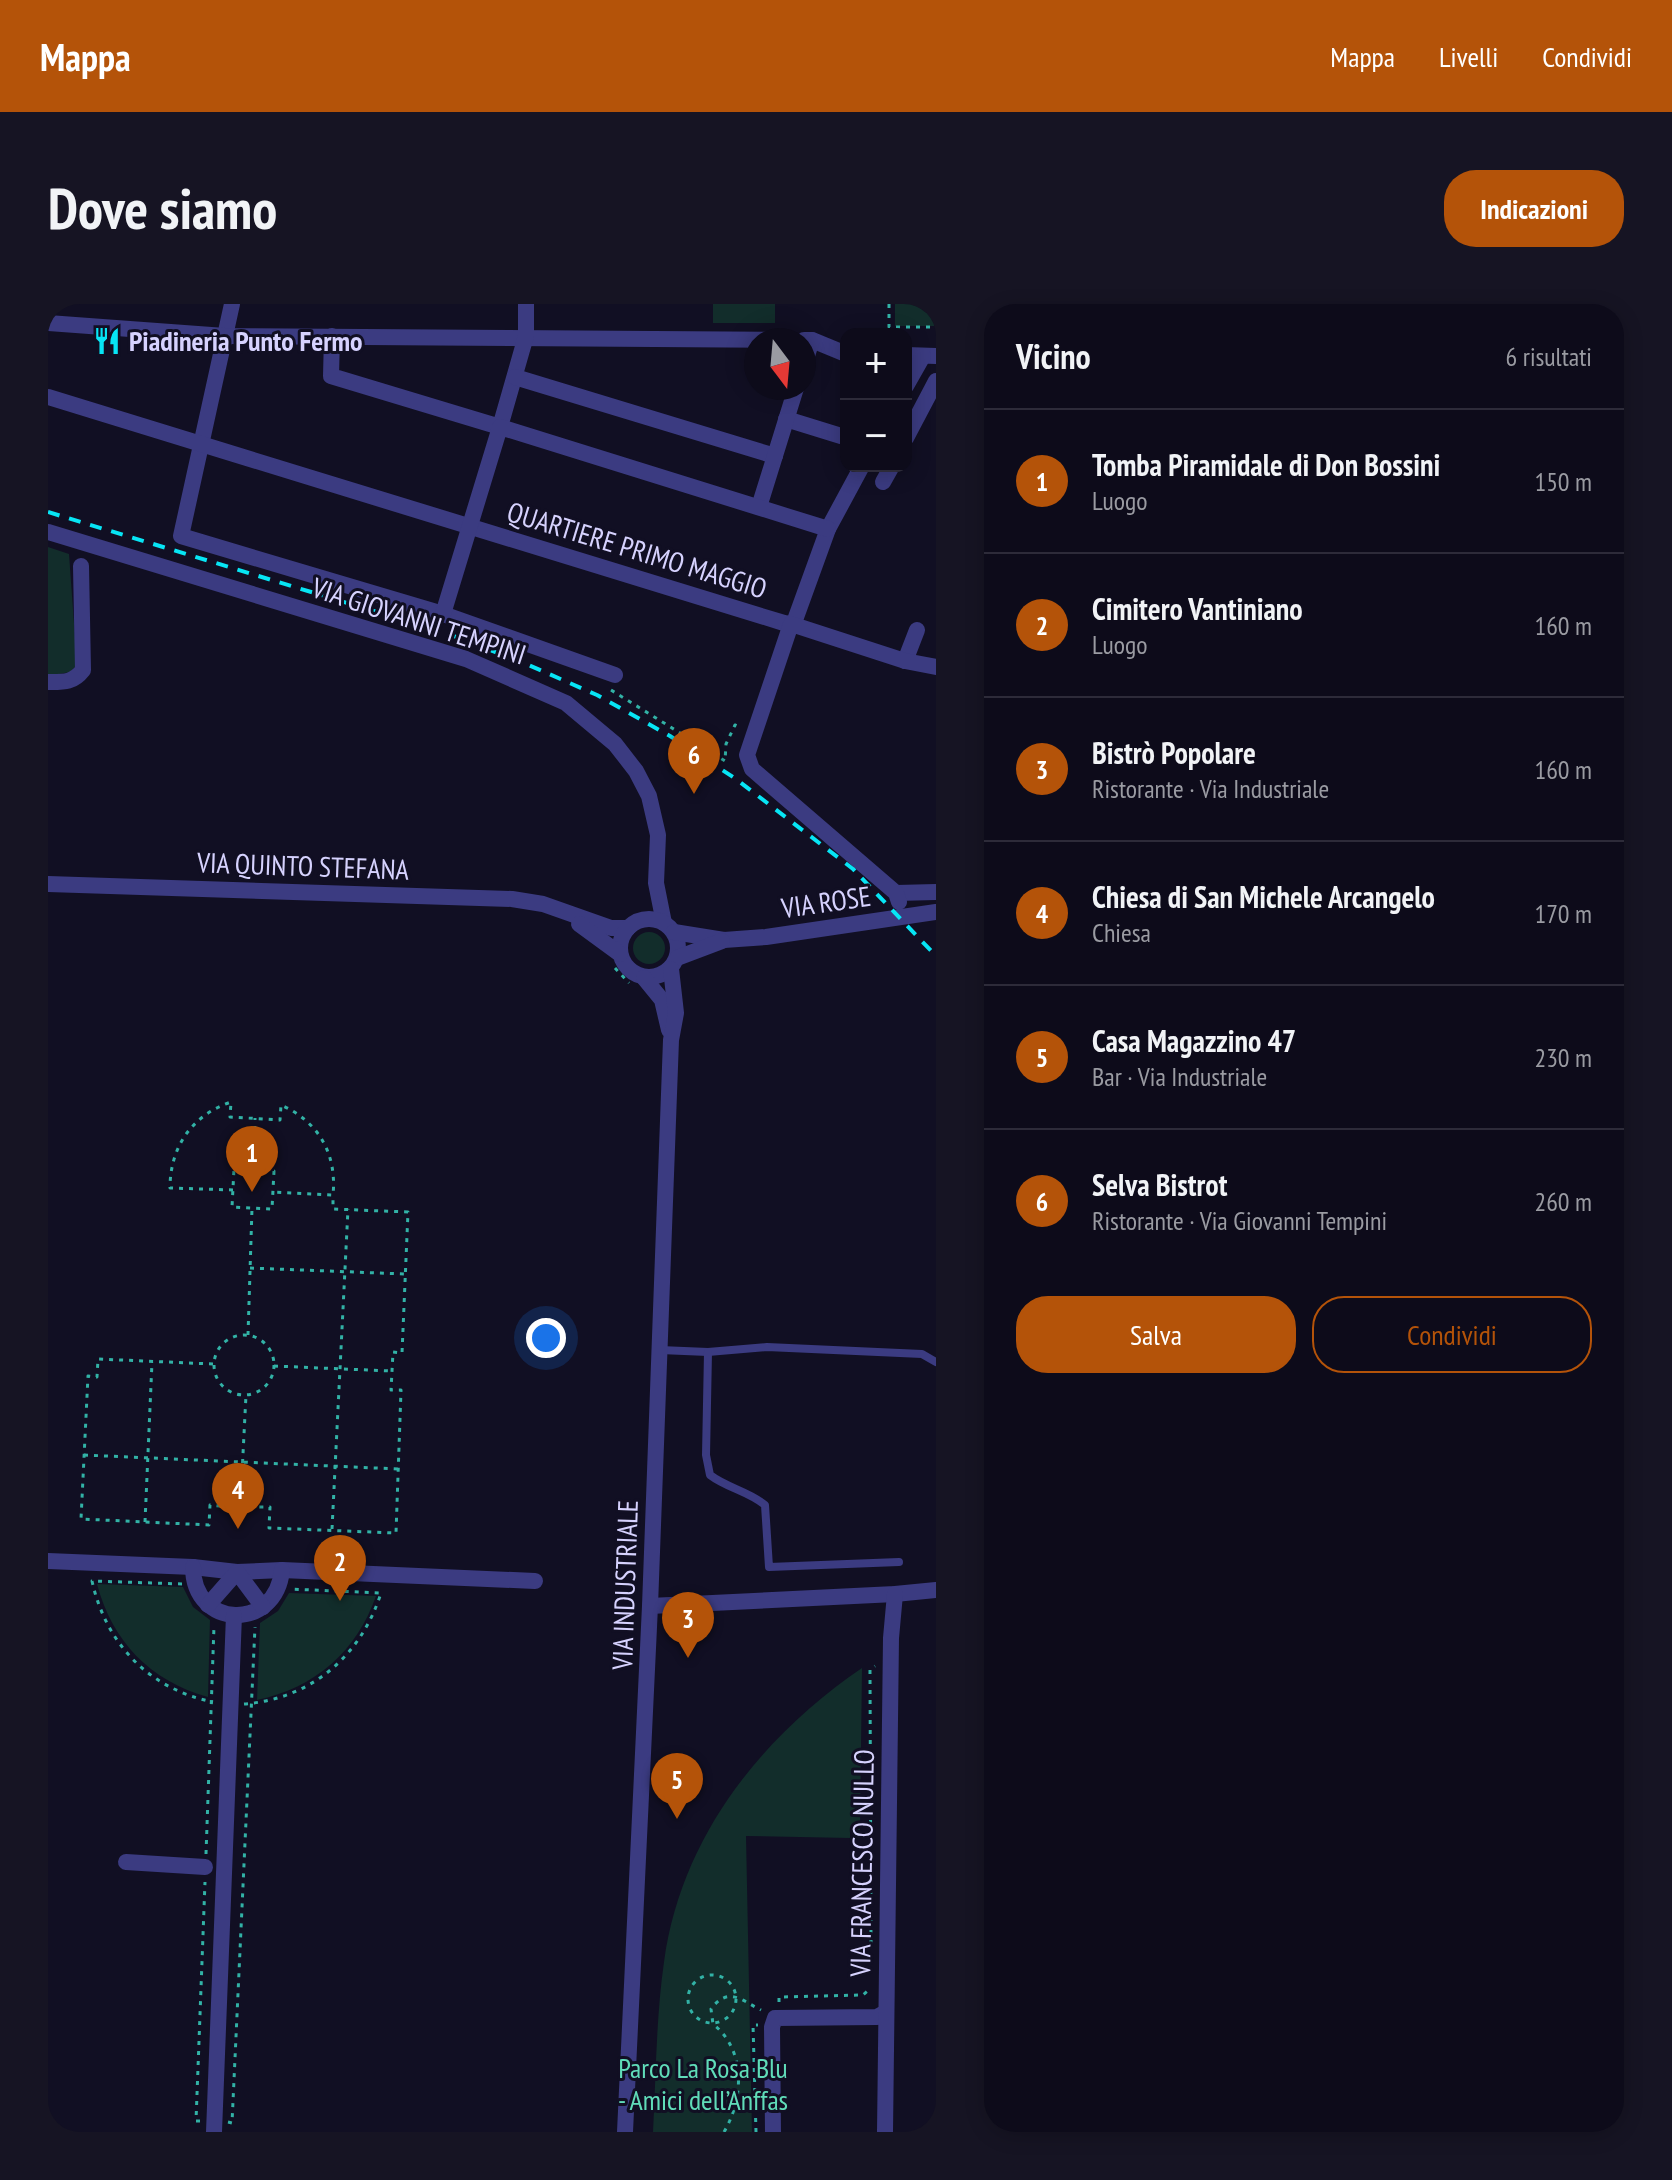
<!DOCTYPE html>
<html lang="it">
<head>
<meta charset="utf-8">
<style>
	body { margin:0; font-family:"PT Sans Narrow",sans-serif; background:#161423; color:#f1f3f6 }
	.controls { position:absolute; right:24px; top:24px; display:grid; overflow:hidden; border-radius:16px; box-shadow:0 4px 20px #0003 }
	.controls button { width:72px; height:72px; display:grid; place-items:center; padding:0; border:0; border-bottom:2px solid #2d2b39; background:#0d0b1a; color:#f1f3f6; font:40px sans-serif }
	.compass { position:absolute; left:696px; top:24px; width:72px; height:72px; border-radius:50%; background:#0d0b1a; box-shadow:0 4px 20px #0003; rotate:164deg }
	.you { position:absolute; left:498px; top:1034px; width:28px; height:28px; margin:-20px; border:6px solid #fff; border-radius:50%; background:#1a73e8; box-shadow:0 0 0 12px #1a73e833 }
	.badge { display:grid; place-items:center; width:52px; height:52px; border-radius:50%; background:#b45309; color:#fff; font-size:26px; font-weight:700 }
	.pin { position:absolute; translate:-50% -66px; filter:drop-shadow(0 2px 4px #0008) }
	.pin::after { content:''; position:absolute; top:42px; width:28px; height:24px; background:inherit; clip-path:polygon(0 0,100% 0,50% 100%) }
	.list { margin:0; padding:0; list-style:none }
	h2 { display:flex; justify-content:space-between; align-items:center; height:104px; margin:0; padding:0 32px; font-size:34px }
	h2 small { font-size:26px; font-weight:400; color:#9a9ba2 }
	.list li { display:grid; grid-template-columns:52px 1fr auto; gap:24px; align-items:center; box-sizing:border-box; height:144px; padding:0 32px; border-top:2px solid #2d2b39 }
	.list b { display:block; font-size:30px; white-space:nowrap }
	.list p { margin:0; font-size:26px; white-space:nowrap; color:#9a9ba2 }
	.list em { font-size:26px; font-style:normal; color:#9a9ba2 }
	.actions { display:flex; gap:16px; padding:24px 32px }
	.actions a { flex:1; padding:18px 0; border:2px solid #b45309; border-radius:32px; text-align:center; font-size:28px; color:#b45309 }
	.actions .main { background:#b45309; color:#fff }
	.map { position:relative; flex:none; width:888px; height:1828px; overflow:hidden; border-radius:32px }
	header { display:flex; align-items:center; gap:48px; box-sizing:border-box; height:112px; padding:0 40px; background:#b45309; color:#fff }
	header strong { font-size:38px }
	nav { display:flex; gap:44px; margin-inline-start:auto; font-size:28px }
	.intro { display:flex; align-items:center; justify-content:space-between; box-sizing:border-box; height:192px; padding:0 48px }
	h1 { margin:0; font-size:56px }
	.button { padding:20px 36px; border-radius:32px; background:#b45309; color:#fff; font-size:28px; font-weight:700 }
	main { display:flex; gap:48px; padding:0 48px }
	aside { flex:1; background:#0d0b1a; border-radius:32px; box-shadow:0 4px 20px #0003 }
	.map>svg:first-child { display:block }
	.green { fill:#122d2b }
	.lines { fill:none; stroke-linecap:round; stroke-linejoin:round }
	.path { stroke:#32b2a6; stroke-width:3; stroke-dasharray:4 6; stroke-linecap:butt }
	.lane { stroke:#3b3b81; stroke-width:8 }
	.street { stroke:#3b3b81; stroke-width:16 }
	.rail { stroke:#07e5f5; stroke-width:4; stroke-dasharray:12 10; stroke-linecap:butt }
	.labels { text-anchor:middle; stroke-width:6; stroke-linejoin:round; paint-order:stroke }
	.poi-label { font-size:28px; font-weight:bold; fill:#d6d2fe; stroke:#110f23; text-anchor:start }
	.street-label { font-size:28px; fill:#d6d2fe; stroke:#110f23 }
	.park-label { font-size:28px; fill:#60dcb9; stroke:#110f23 }
</style>
</head>
<body>
<header>
<strong>Mappa</strong>
<nav><a>Mappa</a><a>Livelli</a><a>Condividi</a></nav>
</header>
<div class="intro"><h1>Dove siamo</h1><a class="button">Indicazioni</a></div>
<main>
<div class="map">
<svg width="888" height="1828" viewBox="0 0 888 1828">
	<rect width="100%" height="100%" fill="#110f23"/>
	<!-- green -->
	<g class="green">
		<rect x="665" y="0" width="62" height="19"/>
		<rect x="847" y="0" width="41" height="22"/>
		<polygon points="0,243 21,250 29,361 22,368 0,372"/>
		<circle cx="601" cy="644" r="16"/>
		<path d="M49,1280L135,1283L145,1303L162,1316L160,1393C102,1377 64,1337 49,1280Z"/>
		<path d="M241,1289L328,1292C309,1347 267,1384 209,1396L212,1319L230,1307Z"/>
		<path d="M814,1364L812,1526H802V1534L698,1532L704,1828H605C608,1772 608,1714 616,1658C633,1533 713,1433 814,1364Z"/>
	</g>
	<g class="lines">
		<!-- path -->
		<g class="path">
			<polyline points="841,0 841,23 888,23"/>
			<polyline points="563,386 677,457 678,440 687,421 694,424"/>
			<polyline points="567,664 581,679"/>
			<polygon points="186,865 226,867 224,905 184,903"/>
			<polyline points="206,866 207,814"/>
			<path d="M185,886L122,884C122,843 144,811 183,798L182,813L232,816L233,801C271,818 289,850 285,891L225,888"/>
			<polyline points="202,964 357,970"/>
			<circle cx="196" cy="1061" r="30"/>
			<polyline points="200,1031 204,904"/>
			<polyline points="165,1060 50,1055 49,1073 40,1072 33,1215 161,1221 162,1201 172,1202 177,1191 193,1185 207,1193 211,1203 222,1203 221,1224 348,1229 353,1086 343,1086 345,1048 354,1049 360,908 285,905 285,891"/>
			<polyline points="226,1062 343,1067"/>
			<polyline points="36,1151 350,1165"/>
			<polyline points="193,1189 198,1091"/>
			<polyline points="97,1218 104,1058"/>
			<polyline points="284,1225 300,905"/>
			<path d="M134,1280L44,1277C58,1340 101,1385 165,1398"/>
			<path d="M196,1400C263,1395 313,1352 333,1289L242,1285"/>
			<polyline points="158,1550 166,1322"/>
			<polyline points="823,1640 822,1366 827,1362"/>
			<circle cx="664" cy="1695" r="24"/>
			<polyline points="731,1698 731,1693 815,1691 823,1684"/>
			<polyline points="152,1817 148,1817 157,1578"/>
			<polyline points="180,1818 184,1819 207,1323"/>
			<path d="M676,1828C696,1794 698,1746 665,1720L663,1705C680,1682 693,1696 713,1706"/>
			<polyline points="708,1828 705,1721 710,1721"/>
		</g>
		<!-- lane -->
		<g class="lane">
			<polyline points="612,1046 660,1048 719,1043 874,1050 888,1058"/>
			<path d="M660,1048L658,1151L662,1171C679,1184 700,1187 717,1201L721,1263L851,1258"/>
		</g>
		<!-- street -->
		<g class="street">
			<polyline points="184,0 133,232 395,310 567,371"/>
			<polyline points="0,19 177,32 734,36"/>
			<polyline points="284,32 283,72 452,123 478,32 478,0"/>
			<polyline points="756,36 764,36 798,50"/>
			<polyline points="858,51 888,52"/>
			<polyline points="756,61 764,36"/>
			<polyline points="467,73 727,152"/>
			<polyline points="858,82 875,52"/>
			<polyline points="0,93 736,319 743,320 747,316 780,225 814,162"/>
			<polyline points="738,115 793,132"/>
			<polyline points="858,134 888,77"/>
			<polyline points="835,178 844,162"/>
			<polyline points="711,203 748,84"/>
			<polyline points="0,228 418,355 518,399 567,440 588,467 601,492 610,531 608,579 616,619"/>
			<polyline points="395,310 452,123 780,225"/>
			<polyline points="857,357 869,326"/>
			<path d="M0,378C15,378 25,379 35,366L33,262"/>
			<polyline points="0,580 464,595 495,600 563,624 580,624"/>
			<polyline points="848,589 888,588"/>
			<polyline points="851,598 848,589 704,465 699,451 743,320 857,357 888,363"/>
			<circle cx="601" cy="644" r="29"/>
			<polyline points="531,620 572,650"/>
			<polyline points="626,628 676,636 718,633 888,608"/>
			<polyline points="629,654 674,637"/>
			<polyline points="596,674 614,696 621,726"/>
			<polyline points="0,1257 145,1263 189,1268 234,1266 487,1277"/>
			<path d="M145,1263C145,1325 228,1328 234,1266"/>
			<polyline points="160,1301 189,1268 215,1303"/>
			<polyline points="602,1302 847,1290 888,1286"/>
			<polyline points="78,1558 157,1563"/>
			<polyline points="166,1828 186,1311"/>
			<polyline points="577,1828 602,1302 623,736 628,709 623,665"/>
			<polyline points="725,1828 724,1723 727,1714 829,1713 838,1708"/>
			<polyline points="837,1828 843,1334 847,1290"/>
		</g>
		<!-- rail -->
		<polyline class="rail" points="0,208 398,329 476,359 549,391 622,432 688,475 805,565 888,652"/>
	</g>
	<!-- icons -->
	<defs>
		<g id="restaurant-bare" transform="scale(2.16)"><path d="M-5-6h1v4h1v-4h1v4h1v-4h1v5L-1.5 .5V6h-2V.5L-5-1ZM5-6V6H3V1.5H1.5Q1.5-4 5-6Z" fill="#07e5f5" stroke="#110f23" stroke-width="2.5" paint-order="stroke"/></g>
	</defs>
	<g fill-rule="evenodd">
		<use href="#restaurant-bare" x="59" y="37"/>
	</g>
	<g class="labels">
		<!-- poi labels -->
		<g class="poi-label">
			<text x="81" y="47">Piadineria Punto Fermo</text>
		</g>
		<!-- street labels -->
		<g class="street-label">
			<text transform="translate(589 246) rotate(17)" y="10">QUARTIERE PRIMO MAGGIO</text>
			<text transform="translate(371 317) rotate(18)" y="10">VIA GIOVANNI TEMPINI</text>
			<text transform="translate(255 562) rotate(2)" y="10">VIA QUINTO STEFANA</text>
			<text transform="translate(778 598) rotate(-8)" y="10">VIA ROSE</text>
			<text transform="translate(577 1281) rotate(-88)" y="10">VIA INDUSTRIALE</text>
			<text transform="translate(814 1559) rotate(-89)" y="10">VIA FRANCESCO NULLO</text>
		</g>
		<!-- park labels -->
		<g class="park-label">
			<text x="655" y="1774">Parco La Rosa Blu<tspan x="655" dy="32">- Amici dell’Anffas</tspan></text>
		</g>
	</g>
</svg>
<div class="controls">
<button>+</button>
<button>−</button>
</div>
<svg class="compass" viewBox="-18 -18 36 36"><path d="M0-13l5 13h-10z" fill="#e53935"/><path d="M0 13l5-13h-10z" fill="#9a9ba2"/></svg>
<div class="you"></div>
<div class="pin badge" style="left:204px;top:888px">1</div>
<div class="pin badge" style="left:292px;top:1297px">2</div>
<div class="pin badge" style="left:640px;top:1354px">3</div>
<div class="pin badge" style="left:190px;top:1225px">4</div>
<div class="pin badge" style="left:629px;top:1515px">5</div>
<div class="pin badge" style="left:646px;top:490px">6</div>
</div>
<aside>
<h2>Vicino<small>6 risultati</small></h2>
<ul class="list">
<li><span class="badge">1</span><div><b>Tomba Piramidale di Don Bossini</b><p>Luogo</p></div><em>150 m</em></li>
<li><span class="badge">2</span><div><b>Cimitero Vantiniano</b><p>Luogo</p></div><em>160 m</em></li>
<li><span class="badge">3</span><div><b>Bistrò Popolare</b><p>Ristorante · Via Industriale</p></div><em>160 m</em></li>
<li><span class="badge">4</span><div><b>Chiesa di San Michele Arcangelo</b><p>Chiesa</p></div><em>170 m</em></li>
<li><span class="badge">5</span><div><b>Casa Magazzino 47</b><p>Bar · Via Industriale</p></div><em>230 m</em></li>
<li><span class="badge">6</span><div><b>Selva Bistrot</b><p>Ristorante · Via Giovanni Tempini</p></div><em>260 m</em></li>
</ul>
<div class="actions"><a class="main">Salva</a><a>Condividi</a></div>
</aside>
</main>
</body>
</html>
